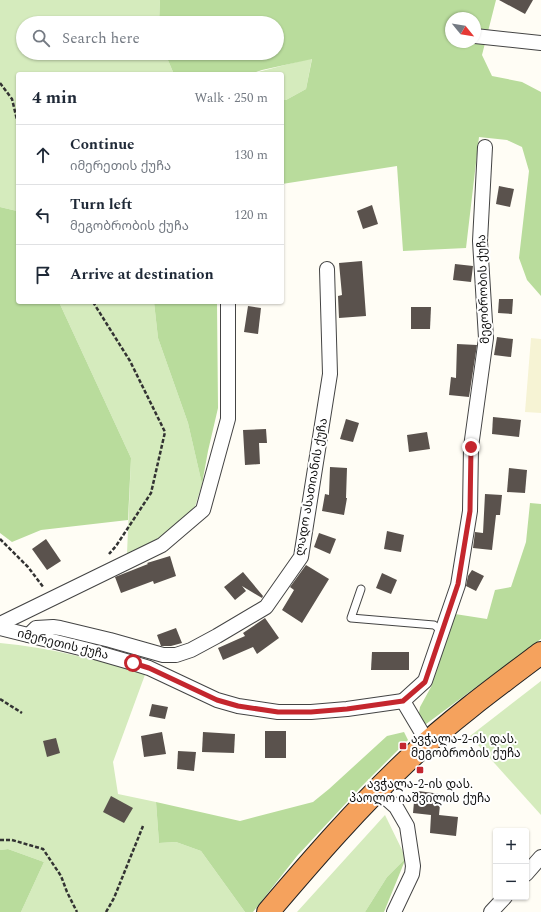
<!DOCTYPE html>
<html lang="en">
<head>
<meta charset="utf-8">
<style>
	body { margin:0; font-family:Spectral,"Noto Sans Georgian",serif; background:#f2f2f3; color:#1f2937 }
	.controls { position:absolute; right:12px; bottom:12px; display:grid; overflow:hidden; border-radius:4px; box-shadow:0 1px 3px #0004 }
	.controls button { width:36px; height:36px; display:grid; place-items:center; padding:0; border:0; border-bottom:1px solid #e0e1e3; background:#fff; color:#1f2937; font:20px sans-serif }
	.compass { position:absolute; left:445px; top:12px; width:36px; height:36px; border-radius:50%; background:#fff; box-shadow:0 1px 3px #0004; rotate:120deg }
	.stop { position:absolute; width:12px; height:12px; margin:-9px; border:3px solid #c4262e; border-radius:50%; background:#fff }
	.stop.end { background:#c4262e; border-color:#fff; box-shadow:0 1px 4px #0008 }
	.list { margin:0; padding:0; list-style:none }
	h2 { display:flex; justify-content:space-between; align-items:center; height:52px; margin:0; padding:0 16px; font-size:17px }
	h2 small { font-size:13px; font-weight:400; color:#747a83 }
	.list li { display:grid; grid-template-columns:26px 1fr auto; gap:12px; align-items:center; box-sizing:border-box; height:60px; padding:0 16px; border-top:1px solid #e0e1e3 }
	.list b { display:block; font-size:15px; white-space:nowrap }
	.list p { margin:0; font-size:13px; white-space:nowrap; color:#747a83 }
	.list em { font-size:13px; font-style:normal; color:#747a83 }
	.icon { flex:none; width:22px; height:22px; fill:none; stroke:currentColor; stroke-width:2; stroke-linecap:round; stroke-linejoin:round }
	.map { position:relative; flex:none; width:541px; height:912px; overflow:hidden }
	.search { position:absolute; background:#fff; box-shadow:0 1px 3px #0004; left:16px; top:16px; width:268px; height:44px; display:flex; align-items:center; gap:10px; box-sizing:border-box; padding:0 14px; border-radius:22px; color:#747a83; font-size:15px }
	.panel { position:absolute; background:#fff; box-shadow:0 1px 3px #0004; left:16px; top:72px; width:268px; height:232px; border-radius:4px }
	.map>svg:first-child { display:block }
	.farmland { fill:#f6f3d4 }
	.green { fill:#d5ebbd }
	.forest { fill:#b9dc9c; fill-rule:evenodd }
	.building { fill:#5a524d }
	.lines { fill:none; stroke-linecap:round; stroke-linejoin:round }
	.lane-casing { stroke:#444; stroke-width:9 }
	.street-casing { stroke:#444; stroke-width:16 }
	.highway-casing { stroke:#222; stroke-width:24 }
	.path { stroke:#333; stroke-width:2.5; stroke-dasharray:4 2; stroke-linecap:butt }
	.lane { stroke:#fff; stroke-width:7 }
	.street { stroke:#fff; stroke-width:14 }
	.highway { stroke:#f5a25d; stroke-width:22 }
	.route { stroke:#c4262e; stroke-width:5 }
	.poi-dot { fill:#c4262e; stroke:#fff; stroke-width:1.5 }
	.labels { text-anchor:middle; stroke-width:4; stroke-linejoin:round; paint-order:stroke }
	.street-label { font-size:12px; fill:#111; stroke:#fff }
	.poi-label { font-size:12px; fill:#111; stroke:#fff; text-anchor:start }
</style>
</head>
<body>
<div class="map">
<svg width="541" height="912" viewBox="0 0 541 912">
	<rect width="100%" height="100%" fill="#fffdf5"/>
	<!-- farmland -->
	<polygon class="farmland" points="531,338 541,339 541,413 525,412"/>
	<!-- green -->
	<g class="green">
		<polygon points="0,0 160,0 159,23 23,23 23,53 165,53 173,72 177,74 18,74 18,214 17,211 0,207"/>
		<polygon points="312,58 306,89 286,100 282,100 282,74 250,74"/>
		<polygon points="59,302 154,302 158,338 188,423 202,484 194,510 159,539 127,554 131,458"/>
		<path d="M0,643C49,647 98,661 146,672L113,762L118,794L156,802L159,843L176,842L201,851L245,912H21L44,862L8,849L0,850Z"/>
		<polygon points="541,681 541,815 470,736"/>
		<polygon points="385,815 406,858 387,877 365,912 297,912"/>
	</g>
	<!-- forest -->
	<g class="forest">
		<path d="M160,0H496L482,55L492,76L522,82L541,92V296L527,280L519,258L529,171L522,147L507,140L479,137L466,248L403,251L397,166L282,184V100H286L306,89L312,59L262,70L250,74H177L173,72L165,53H277V23H159ZM451,18H475V42H451Z"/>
		<polygon points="0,207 17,211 18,214 18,302 59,302 131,458 128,520 41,530 12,542 0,533"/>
		<polygon points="154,302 217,302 218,408 208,451 202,484 188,423 158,338"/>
		<polygon points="530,503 541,504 541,639 422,727 418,719 420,707 431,687 455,614 487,619 495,590 511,587 526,542"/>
		<polygon points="404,732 408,740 360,788 297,856 253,912 245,912 201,851 176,842 159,843 156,802 240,821 313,802 329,789 387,736"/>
		<polygon points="8,849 44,862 21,912 0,912 0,850"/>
		<polygon points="406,858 384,912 365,912 387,877"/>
	</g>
	<!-- building -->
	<g class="building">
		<polygon points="499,0 533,0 525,14"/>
		<polygon points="499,186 514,189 510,207 496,204"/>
		<polygon points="372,205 378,224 363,229 357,211"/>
		<polygon points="362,261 366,316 339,318 338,296 342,295 339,263"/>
		<polygon points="455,264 473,266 471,282 453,280"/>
		<polygon points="499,299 513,299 512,314 498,313"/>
		<polygon points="248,306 261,308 258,334 244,332"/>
		<polygon points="411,307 431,307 430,329 411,329"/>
		<polygon points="497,337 513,339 511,357 494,355"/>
		<polygon points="457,344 477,345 469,397 449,395 451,377 456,378"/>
		<polygon points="493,417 521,420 519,437 492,434"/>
		<polygon points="346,419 359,423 353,442 340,439"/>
		<polygon points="266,429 267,443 259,443 260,464 245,465 243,430"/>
		<polygon points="427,432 430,449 409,452 407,435"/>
		<polygon points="330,467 347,468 346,498 347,498 344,515 322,511 325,494 329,495"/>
		<polygon points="509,468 527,470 525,493 507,492"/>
		<polygon points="485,494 502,495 500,515 496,515 492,550 473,548 475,532 483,533"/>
		<polygon points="387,531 404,535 401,552 384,549"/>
		<polygon points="319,533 336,539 330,554 314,547"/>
		<polygon points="46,539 61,561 47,570 32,549"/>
		<polygon points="170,556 176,576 154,584 153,581 121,593 115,577 148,564 147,563"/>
		<polygon points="306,565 329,579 302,623 282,610 294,590 290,587"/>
		<polygon points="472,570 484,576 476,591 466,586 468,576"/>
		<polygon points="243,572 263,596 262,598 242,586 246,591 235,600 224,587"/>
		<polygon points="382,573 397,580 391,594 376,588"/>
		<polygon points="265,618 279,638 257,654 253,647 223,660 218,648 245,636 243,633"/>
		<polygon points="176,628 182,643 171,646 161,646 157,635"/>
		<polygon points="372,652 409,652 409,670 371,670"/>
		<polygon points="152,704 168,707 165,719 149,716"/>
		<rect x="265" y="731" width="21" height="27"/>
		<polygon points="162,732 166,754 144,757 141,736"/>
		<polygon points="203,732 235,734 234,753 202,752"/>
		<polygon points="56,738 60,753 47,757 43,741"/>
		<polygon points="178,751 196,752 194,771 177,769"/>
		<polygon points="418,791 441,794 439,815 458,817 456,836 430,833 431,815 413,813 414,802 417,802"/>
		<polygon points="111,796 133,808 124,823 103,812"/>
	</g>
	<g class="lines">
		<!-- lane casing -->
		<g class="lane-casing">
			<polyline id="lane" points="361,589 351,618 434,625 442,631"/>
		</g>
		<!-- street casing -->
		<g class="street-casing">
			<g id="street">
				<polyline points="475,36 541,43"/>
				<polyline points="0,624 162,545 203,510 228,419 228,302"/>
				<polyline points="0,628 88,650 133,663 149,668 217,700 238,706 278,712 311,712 347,709 403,701"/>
				<polyline points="29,635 36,628 53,627 60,628 110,640 163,655 176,655 191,650 217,636 266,607 301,557 330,374 327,269"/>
				<polyline points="428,743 403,701 425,681 458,585 470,511 471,447 486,338 480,241 485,147"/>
				<polyline points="378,791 396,807 407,826 413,866 412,874 394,912"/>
				<polyline points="526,874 541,857"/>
				<polyline points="491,912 505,897"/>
			</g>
		</g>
		<!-- highway casing -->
		<g class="highway-casing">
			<path id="highway" d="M268,912C313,859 359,806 410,758C451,720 497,686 541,653"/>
		</g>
		<!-- path -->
		<g class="path">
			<polyline points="0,83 12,99 18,124"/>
			<polyline points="93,302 130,361 165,432 151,493 116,546 109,554"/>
			<polyline points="0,539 28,567 44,588"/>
			<polyline points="0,699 22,713"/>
			<polyline points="0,840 12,840 43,849 61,876 67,892 77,912"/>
			<polyline points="106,912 114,898 143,826"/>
		</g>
		<!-- lane -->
		<use href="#lane" class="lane"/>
		<!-- street -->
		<use href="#street" class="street"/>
		<!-- highway -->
		<use href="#highway" class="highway"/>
	</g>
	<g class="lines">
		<!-- route -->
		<polyline class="route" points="133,663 149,668 217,700 238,706 278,712 311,712 347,709 403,701 425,682 458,584 470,511 471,447"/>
	</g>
	<!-- markers -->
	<g class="poi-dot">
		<rect x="399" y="742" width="8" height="8" rx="2"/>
		<rect x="416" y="766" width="8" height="8" rx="2"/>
	</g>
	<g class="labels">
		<!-- street labels -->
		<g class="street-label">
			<text transform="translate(483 289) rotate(-92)" y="4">მეგობრობის ქუჩა</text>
			<text transform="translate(311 487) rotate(-80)" y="4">ლადო ასათიანის ქუჩა</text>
			<text transform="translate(63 644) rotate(14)" y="4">იმერეთის ქუჩა</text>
		</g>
		<!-- poi labels -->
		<g class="poi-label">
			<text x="411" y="743">ავჭალა-2-ის დას.<tspan x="411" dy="14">მეგობრობის ქუჩა</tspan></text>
			<text x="420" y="788" text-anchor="middle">ავჭალა-2-ის დას.<tspan x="420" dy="14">პაოლო იაშვილის ქუჩა</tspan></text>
		</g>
	</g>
</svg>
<div class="controls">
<button>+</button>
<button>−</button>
</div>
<svg class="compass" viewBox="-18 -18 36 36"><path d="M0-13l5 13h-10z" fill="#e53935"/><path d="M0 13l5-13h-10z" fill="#747a83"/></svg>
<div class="stop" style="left:133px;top:663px"></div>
<div class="stop end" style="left:471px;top:447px"></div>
<div class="search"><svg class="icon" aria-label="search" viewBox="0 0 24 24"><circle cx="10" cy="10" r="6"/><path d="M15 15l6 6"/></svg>Search here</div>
<section class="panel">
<h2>4 min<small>Walk · 250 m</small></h2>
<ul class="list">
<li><svg class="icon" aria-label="ahead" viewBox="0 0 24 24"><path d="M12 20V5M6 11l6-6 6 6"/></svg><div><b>Continue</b><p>იმერეთის ქუჩა</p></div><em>130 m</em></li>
<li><svg class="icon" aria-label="left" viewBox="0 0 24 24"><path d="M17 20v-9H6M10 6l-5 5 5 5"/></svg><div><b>Turn left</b><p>მეგობრობის ქუჩა</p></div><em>120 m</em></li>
<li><svg class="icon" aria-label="arrive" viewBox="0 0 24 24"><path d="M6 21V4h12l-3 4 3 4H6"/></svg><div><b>Arrive at destination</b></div></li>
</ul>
</section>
</div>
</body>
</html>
